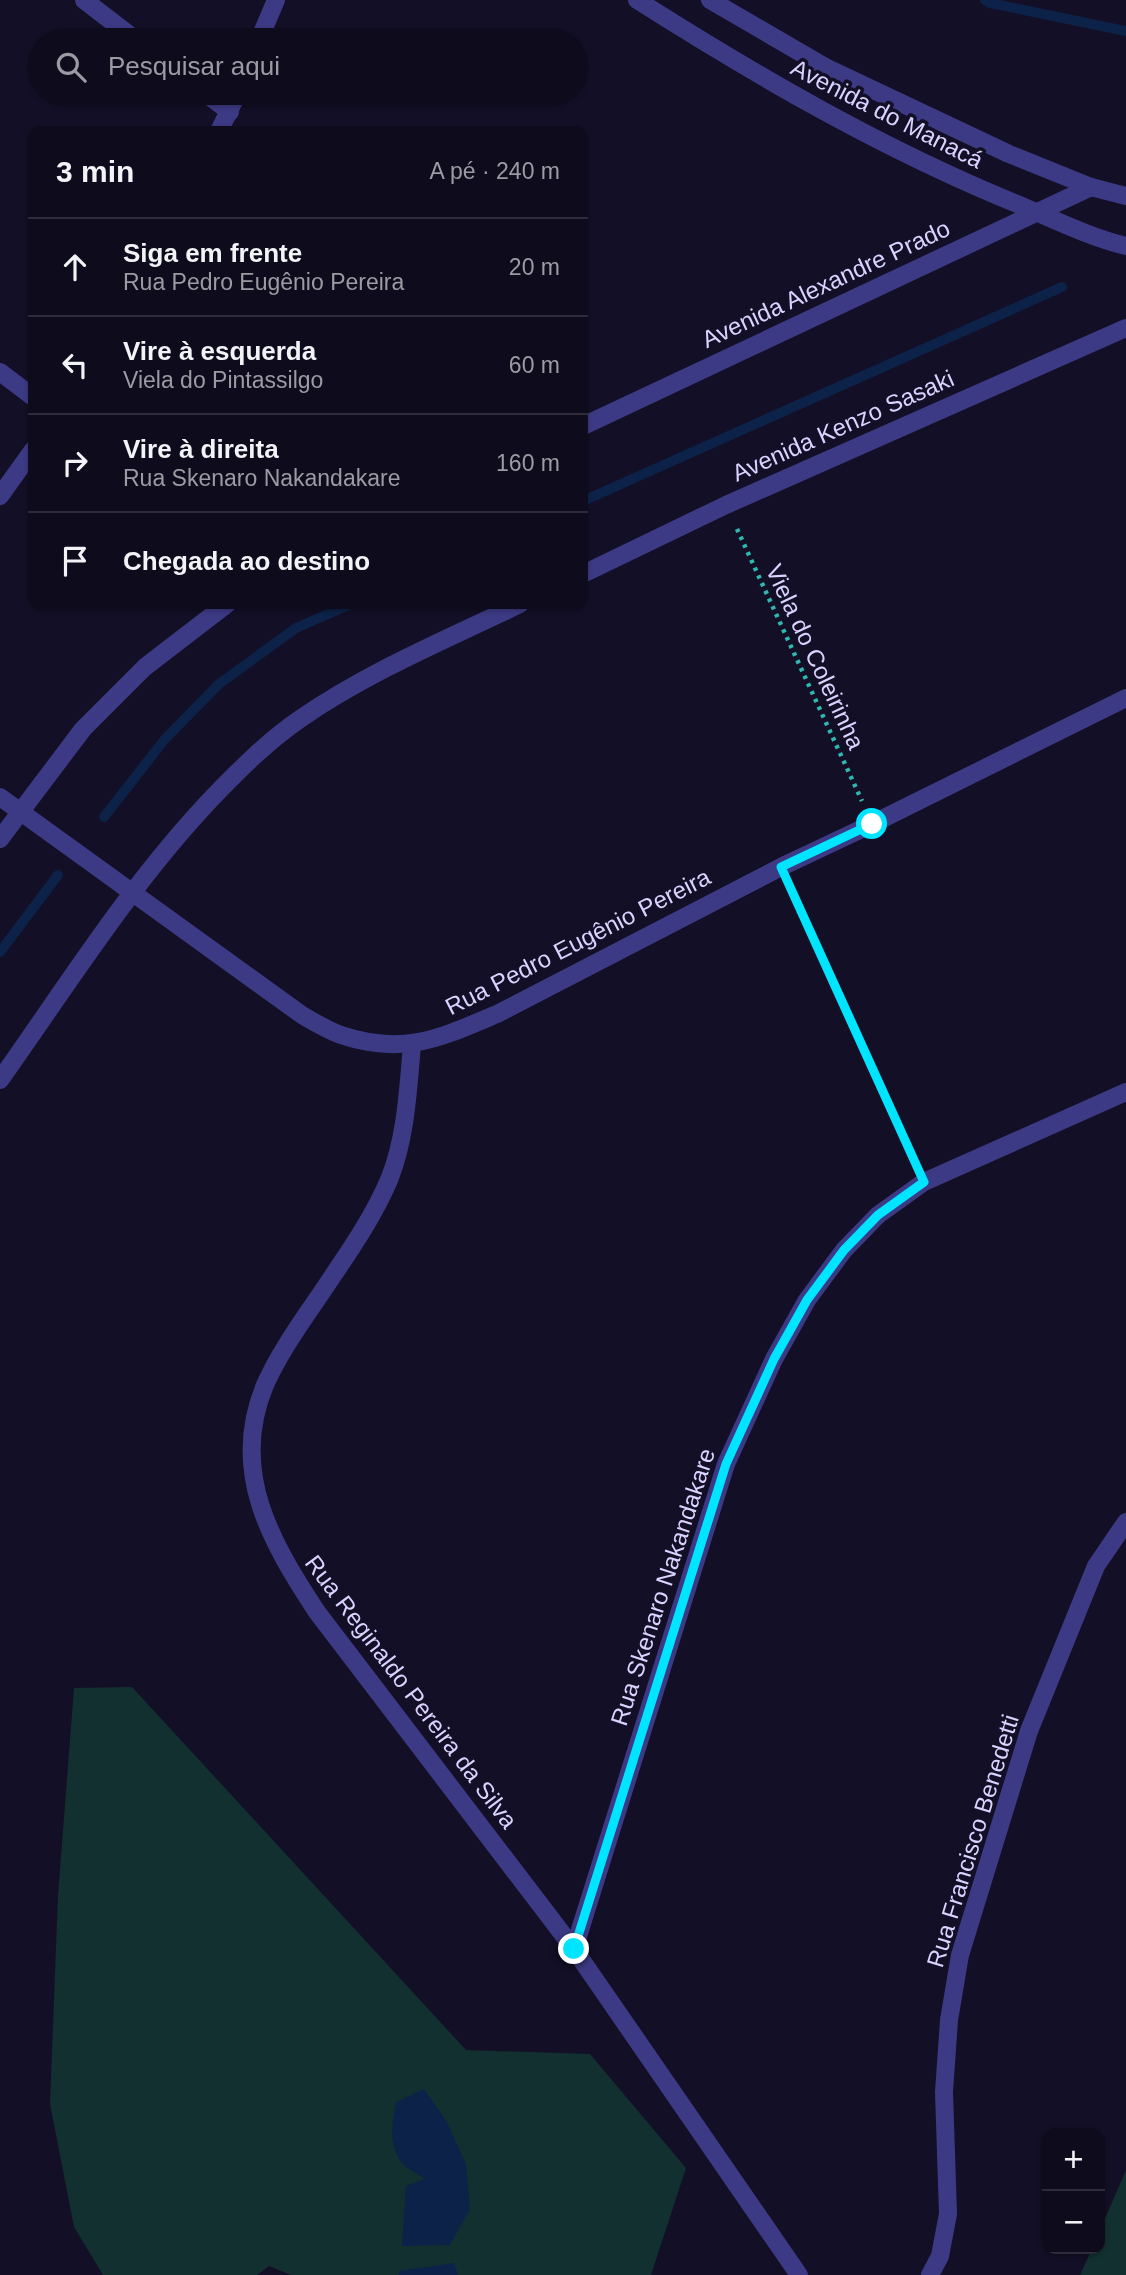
<!DOCTYPE html>
<html lang="pt">
<head>
<meta charset="utf-8">
<style>
	body { margin:0; font-family:Arial,sans-serif; background:#1c1929; color:#f1f3f6 }
	.controls { position:absolute; right:21px; bottom:21px; display:grid; overflow:hidden; border-radius:14px; box-shadow:0 2px 5px #0004 }
	.controls button { width:63px; height:63px; display:grid; place-items:center; padding:0; border:0; border-bottom:2px solid #2e2b3b; background:#0e0b1c; color:#f1f3f6; font:35px sans-serif }
	.stop { position:absolute; width:21px; height:21px; margin:-16px; border:5px solid #00e5ff; border-radius:50%; background:#fff }
	.stop.end { background:#00e5ff; border-color:#fff; box-shadow:0 2px 7px #0008 }
	.list { margin:0; padding:0; list-style:none }
	h2 { display:flex; justify-content:space-between; align-items:center; height:91px; margin:0; padding:0 28px; font-size:30px }
	h2 small { font-size:23px; font-weight:400; color:#9b9ba3 }
	.list li { display:grid; grid-template-columns:46px 1fr auto; gap:21px; align-items:center; box-sizing:border-box; height:98px; padding:0 28px; border-top:2px solid #2e2b3b }
	.list b { display:block; font-size:26px; white-space:nowrap }
	.list p { margin:0; font-size:23px; white-space:nowrap; color:#9b9ba3 }
	.list em { font-size:23px; font-style:normal; color:#9b9ba3 }
	.icon { flex:none; width:38px; height:38px; fill:none; stroke:currentColor; stroke-width:2; stroke-linecap:round; stroke-linejoin:round }
	.map { position:relative; flex:none; width:1126px; height:2275px; overflow:hidden }
	.search { position:absolute; background:#0e0b1c; box-shadow:0 2px 5px #0004; left:28px; top:28px; width:560px; height:77px; display:flex; align-items:center; gap:18px; box-sizing:border-box; padding:0 24px; border-radius:38px; color:#9b9ba3; font-size:26px }
	.panel { position:absolute; background:#0e0b1c; box-shadow:0 2px 5px #0004; left:28px; top:126px; width:560px; height:483px; border-radius:14px }
	.map>svg:first-child { display:block }
	.green { fill:#12302f }
	.water { fill:#0c2248 }
	.lines { fill:none; stroke-linecap:round; stroke-linejoin:round }
	.stream { stroke:#0c2248; stroke-width:10 }
	.path { stroke:#2fb8b0; stroke-width:4.5; stroke-dasharray:3.5 5; stroke-linecap:butt }
	.minor { stroke:#3d3a85; stroke-width:18 }
	.route { stroke:#00e5ff; stroke-width:9 }
	.labels { text-anchor:middle; stroke-width:7; stroke-linejoin:round; paint-order:stroke }
	.street-label { font-size:24px; fill:#d9d4ff; stroke:#130f26 }
</style>
</head>
<body>
<div class="map">
<svg width="1126" height="2275" viewBox="0 0 1126 2275">
	<rect width="100%" height="100%" fill="#130f26"/>
	<!-- green -->
	<g class="green">
		<polygon points="132,1687 466,2050 590,2054 686,2168 651,2275 291,2275 269,2266 257,2275 103,2275 74,2227 50,2104 58,1895 74,1688"/>
		<polygon points="1126,2170 1126,2275 1080,2275 1092,2249 1100,2249 1100,2230"/>
	</g>
	<!-- water -->
	<g class="water">
		<path d="M424,2089L447,2122L466,2164L470,2209L450,2245L402,2246L406,2186L425,2179C419,2175 412,2171 406,2167C387,2149 392,2124 396,2102Z"/>
		<polygon points="454,2263 458,2275 399,2275 399,2271"/>
	</g>
	<g class="lines">
		<!-- stream -->
		<g class="stream">
			<polyline points="985,0 990,3 1126,31"/>
			<polyline points="583,501 1062,287"/>
			<polyline points="104,817 165,739 219,684 296,628 351,604"/>
			<polyline points="0,952 58,875"/>
		</g>
		<!-- path -->
		<g class="path">
			<polyline points="737,529 862,801"/>
			<polyline points="791,889 914,1159"/>
		</g>
		<!-- minor -->
		<g class="minor">
			<polyline points="84,0 136,40"/>
			<path d="M637,0C760,78 886,151 1022,206C1055,220 1092,238 1126,246"/>
			<polyline points="710,0 827,68 1009,154 1091,187 1126,196"/>
			<polyline points="259,40 276,0"/>
			<polyline points="205,93 230,112"/>
			<polyline points="219,131 238,93"/>
			<polyline points="0,372 33,397"/>
			<polyline points="583,426 1091,187"/>
			<polyline points="0,496 33,450"/>
			<polyline points="583,574 726,505 1126,328"/>
			<path d="M0,797L302,1015C314,1022 327,1030 341,1035C404,1056 440,1038 497,1014L781,867L872,824L1126,698"/>
			<polyline points="0,839 83,729 145,667 227,604"/>
			<path d="M412,1045C408,1090 406,1138 389,1180C374,1215 353,1246 332,1277C309,1312 282,1347 265,1385C229,1471 271,1542 317,1612L574,1949L799,2275"/>
			<path d="M0,1080C68,984 132,882 213,797C240,769 268,741 300,719C368,672 445,640 520,604"/>
			<polyline points="574,1949 726,1464 774,1359 807,1300 844,1250 878,1215 924,1182 1126,1092"/>
			<polyline points="930,2275 940,2256 948,2214 944,2092 949,2020 960,1955 1029,1731 1096,1566 1126,1522"/>
		</g>
	</g>
	<g class="lines">
		<!-- route -->
		<polyline class="route" points="574,1949 726,1464 774,1359 807,1300 844,1250 878,1215 924,1182 781,867 872,824"/>
	</g>
	<g class="labels">
		<!-- street labels -->
		<g class="street-label">
			<text transform="translate(887 114) rotate(27)" y="8">Avenida do Manacá</text>
			<text transform="translate(826 284) rotate(-25)" y="8">Avenida Alexandre Prado</text>
			<text transform="translate(843 426) rotate(-24)" y="8">Avenida Kenzo Sasaki</text>
			<text transform="translate(815 657) rotate(65)" y="8">Viela do Coleirinha</text>
			<text transform="translate(578 942) rotate(-27)" y="8">Rua Pedro Eugênio Pereira</text>
			<text transform="translate(663 1587) rotate(-72)" y="8">Rua Skenaro Nakandakare</text>
			<text transform="translate(411 1692) rotate(53)" y="8">Rua Reginaldo Pereira da Silva</text>
			<text transform="translate(973 1841) rotate(-73)" y="8">Rua Francisco Benedetti</text>
		</g>
	</g>
</svg>
<div class="controls">
<button>+</button>
<button>−</button>
</div>
<div class="stop" style="left:872px;top:824px"></div>
<div class="stop end" style="left:574px;top:1949px"></div>
<div class="search"><svg class="icon" aria-label="search" viewBox="0 0 24 24"><circle cx="10" cy="10" r="6"/><path d="M15 15l6 6"/></svg>Pesquisar aqui</div>
<section class="panel">
<h2>3 min<small>A pé · 240 m</small></h2>
<ul class="list">
<li><svg class="icon" aria-label="ahead" viewBox="0 0 24 24"><path d="M12 20V5M6 11l6-6 6 6"/></svg><div><b>Siga em frente</b><p>Rua Pedro Eugênio Pereira</p></div><em>20 m</em></li>
<li><svg class="icon" aria-label="left" viewBox="0 0 24 24"><path d="M17 20v-9H6M10 6l-5 5 5 5"/></svg><div><b>Vire à esquerda</b><p>Viela do Pintassilgo</p></div><em>60 m</em></li>
<li><svg class="icon" aria-label="right" viewBox="0 0 24 24"><path d="M7 20v-9h11M14 6l5 5-5 5"/></svg><div><b>Vire à direita</b><p>Rua Skenaro Nakandakare</p></div><em>160 m</em></li>
<li><svg class="icon" aria-label="arrive" viewBox="0 0 24 24"><path d="M6 21V4h12l-3 4 3 4H6"/></svg><div><b>Chegada ao destino</b></div></li>
</ul>
</section>
</div>
</body>
</html>
